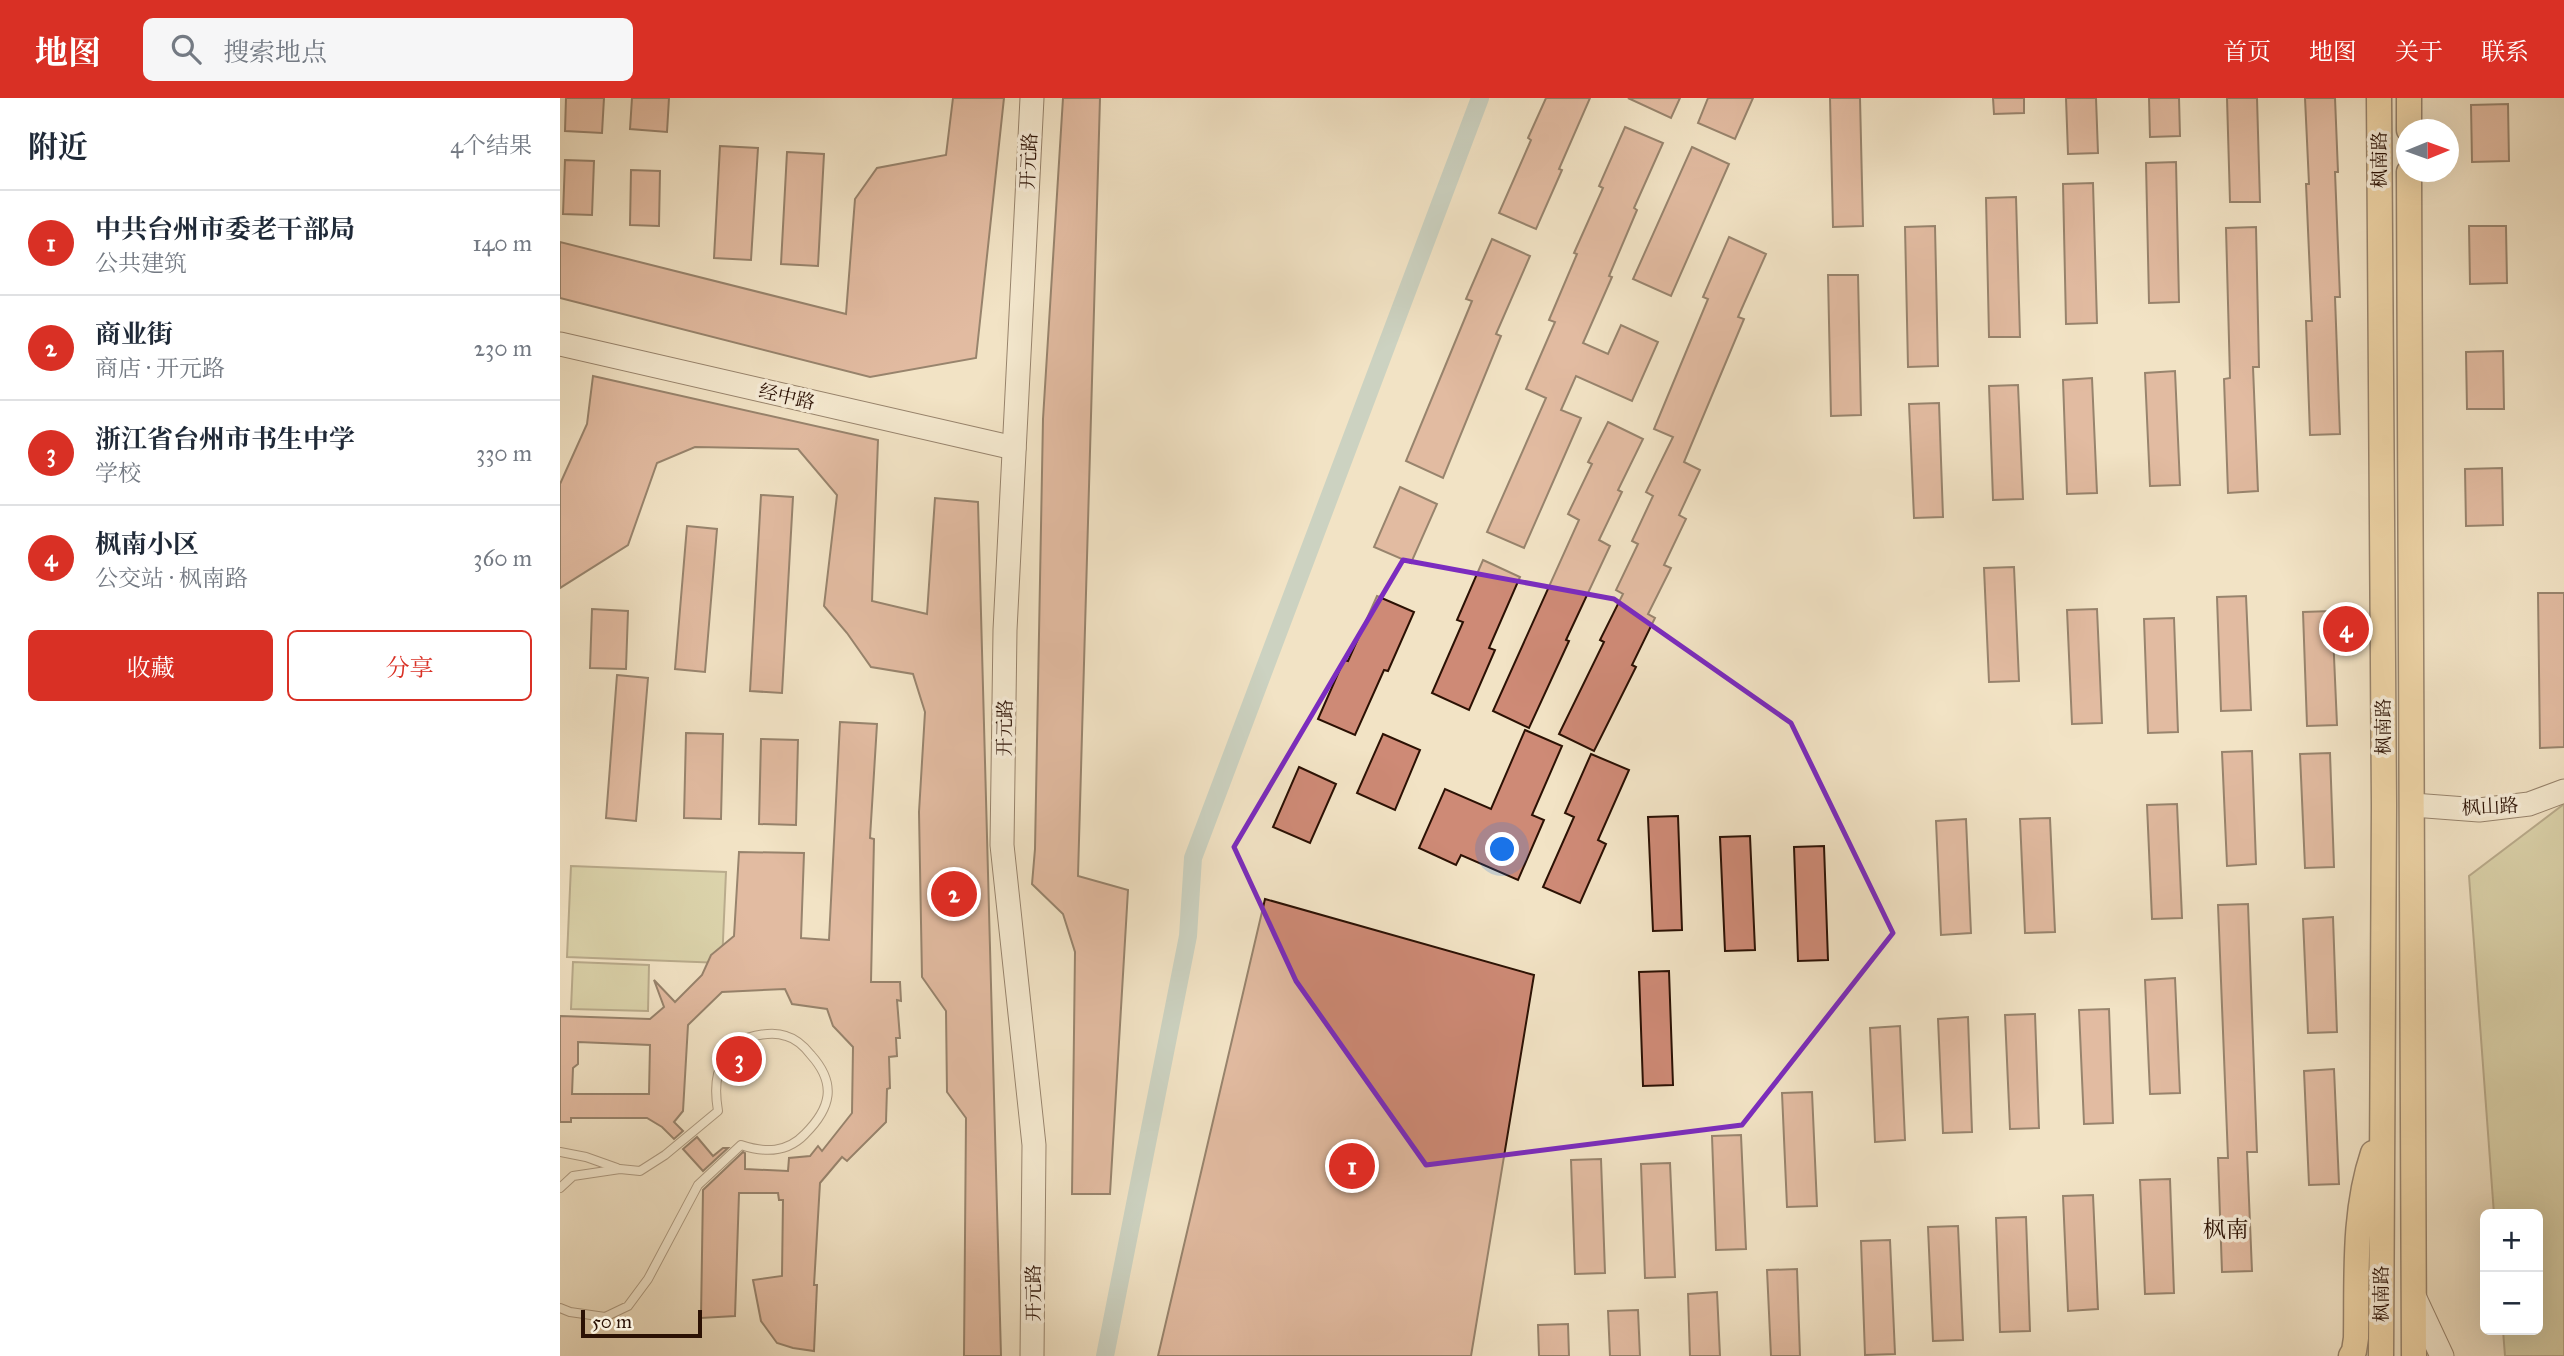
<!DOCTYPE html>
<html lang="zh">
<head>
<meta charset="utf-8">
<style>
	body { margin:0; font-family:"IM FELL Great Primer","Noto Serif SC",serif; background:#f6f6f7; color:#1f2937 }
	.controls { position:absolute; right:21px; bottom:21px; display:grid; overflow:hidden; border-radius:10px; box-shadow:0 7px 28px #0002 }
	.controls button { width:63px; height:63px; display:grid; place-items:center; padding:0; border:0; border-bottom:2px solid #e0e1e3; background:#fff; color:#1f2937; font:35px sans-serif }
	.compass { position:absolute; left:1836px; top:21px; width:63px; height:63px; border-radius:50%; background:#fff; box-shadow:0 7px 28px #0002; rotate:89deg }
	.scale { position:absolute; left:21px; bottom:18px; width:121px; box-sizing:border-box; padding-left:7px; border:4px solid #2b1104; border-top:0; font-size:19px; line-height:24px; white-space:nowrap; color:#2b1104; -webkit-text-stroke:5px #f7edd9; paint-order:stroke }
	.you { position:absolute; left:943px; top:752px; width:24px; height:24px; margin:-18px; border:5px solid #fff; border-radius:50%; background:#1a73e8; box-shadow:0 0 0 10px #1a73e833 }
	.badge { display:grid; place-items:center; width:46px; height:46px; border-radius:50%; background:#d93025; color:#fff; font-size:23px; font-weight:700 }
	.pin { position:absolute; translate:-50% -50%; border:4px solid #fff; box-shadow:0 2px 7px #0006 }
	.list { margin:0; padding:0; list-style:none }
	h2 { display:flex; justify-content:space-between; align-items:center; height:91px; margin:0; padding:0 28px; font-size:30px }
	h2 small { font-size:23px; font-weight:400; color:#747a83 }
	.list li { display:grid; grid-template-columns:46px 1fr auto; gap:21px; align-items:center; box-sizing:border-box; height:105px; padding:0 28px; border-top:2px solid #e0e1e3 }
	.list b { display:block; font-size:26px; white-space:nowrap }
	.list p { margin:0; font-size:23px; white-space:nowrap; color:#747a83 }
	.list em { font-size:23px; font-style:normal; color:#747a83 }
	.actions { display:flex; gap:14px; padding:21px 28px }
	.actions a { flex:1; padding:16px 0; border:2px solid #d93025; border-radius:10px; text-align:center; font-size:24px; color:#d93025 }
	.actions .main { background:#d93025; color:#fff }
	.icon { flex:none; width:38px; height:38px; fill:none; stroke:currentColor; stroke-width:2; stroke-linecap:round; stroke-linejoin:round }
	.map { position:relative; flex:none; width:2004px; height:1258px; overflow:hidden }
	header { display:flex; align-items:center; gap:42px; box-sizing:border-box; height:98px; padding:0 35px; background:#d93025; color:#fff }
	header strong { font-size:33px }
	nav { display:flex; gap:38px; margin-inline-start:auto; font-size:24px }
	.search { width:490px; height:63px; background:#f6f6f7; display:flex; align-items:center; gap:18px; box-sizing:border-box; padding:0 24px; border-radius:10px; color:#747a83; font-size:26px }
	main { display:flex }
	aside { flex:1; background:#fff }
	.map>svg:first-child { display:block }
	.green { fill:#c2c18f; stroke:#76694a; stroke-width:2 }
	.lines { fill:none; stroke-linecap:round; stroke-linejoin:round }
	.canal { stroke:#9dbdbc; stroke-width:18 }
	.building { fill:#ce8a76; stroke:#2b1104; stroke-width:2; fill-rule:evenodd }
	.lane-casing { stroke:#5d4634; stroke-width:10 }
	.secondary-casing { stroke:#2b1104; stroke-width:25 }
	.primary-casing { stroke:#2b1104; stroke-width:27 }
	.lane { stroke:#f7edd9; stroke-width:8 }
	.secondary { stroke:#f7edd9; stroke-width:23 }
	.primary { stroke:#e9c282; stroke-width:24 }
	.marked { fill:none; stroke:#7b2cbf; stroke-width:5; stroke-linejoin:round }
	.labels { text-anchor:middle; stroke-width:7; stroke-linejoin:round; paint-order:stroke }
	.street-label { font-size:19px; fill:#2b1104; stroke:#f7edd9 }
	.quarter-label { font-size:23px; fill:#2b1104; stroke:#f7edd9 }
</style>
</head>
<body>
<header>
<strong>地图</strong>
<div class="search"><svg class="icon" aria-label="search" viewBox="0 0 24 24"><circle cx="10" cy="10" r="6"/><path d="M15 15l6 6"/></svg>搜索地点</div>
<nav><a>首页</a><a>地图</a><a>关于</a><a>联系</a></nav>
</header>
<main>
<aside>
<h2>附近<small>4个结果</small></h2>
<ul class="list">
<li><span class="badge">1</span><div><b>中共台州市委老干部局</b><p>公共建筑</p></div><em>140 m</em></li>
<li><span class="badge">2</span><div><b>商业街</b><p>商店 · 开元路</p></div><em>230 m</em></li>
<li><span class="badge">3</span><div><b>浙江省台州市书生中学</b><p>学校</p></div><em>330 m</em></li>
<li><span class="badge">4</span><div><b>枫南小区</b><p>公交站 · 枫南路</p></div><em>360 m</em></li>
</ul>
<div class="actions"><a class="main">收藏</a><a>分享</a></div>
</aside>
<div class="map">
<svg width="2004" height="1258" viewBox="0 0 2004 1258">
	<rect width="100%" height="100%" fill="#f2e3c5"/>
	<filter id="stains"><feTurbulence type="fractalNoise" baseFrequency=".00286" numOctaves="4"/><feColorMatrix values="0 0 0 0 .2 0 0 0 0 .09 0 0 0 0 .02 0 0 0 .5 -.17"/></filter>
	<radialGradient id="worn" r=".72"><stop offset=".6" stop-color="#630" stop-opacity="0"/><stop offset="1" stop-color="#630" stop-opacity=".3"/></radialGradient>
	<!-- green -->
	<g class="green">
		<polygon points="2004,706 2004,1258 1945,1258 1943,1232 1978,1232 1978,1116 1934,1116 1909,778"/>
		<polygon points="11,768 166,774 162,865 7,859"/>
		<polygon points="13,864 89,867 88,913 11,911"/>
	</g>
	<g class="lines">
		<!-- canal -->
		<polyline class="canal" points="545,1258 628,838 633,760 920,0"/>
	</g>
	<!-- building -->
	<g class="building">
		<polygon points="6,0 44,0 42,35 5,33"/>
		<polygon points="72,0 109,0 107,34 70,31"/>
		<polygon points="393,0 444,0 416,260 310,279 0,200 0,144 286,216 295,101 317,70 386,57"/>
		<polygon points="503,0 540,0 518,778 568,792 550,1096 512,1096 515,854 503,816 472,786 475,751 483,321"/>
		<polygon points="986,0 1030,0 999,71 1002,72 976,131 939,115 971,42 968,40"/>
		<polygon points="1068,0 1120,0 1111,20"/>
		<polygon points="1148,0 1193,0 1175,41 1138,25"/>
		<polygon points="1270,0 1300,0 1303,128 1273,129"/>
		<polygon points="1433,0 1464,0 1464,15 1434,16"/>
		<polygon points="1506,0 1536,0 1538,55 1508,56"/>
		<polygon points="1589,0 1619,0 1620,38 1590,39"/>
		<polygon points="1667,0 1697,0 1700,104 1670,104"/>
		<polygon points="1745,0 1775,0 1778,74 1775,74 1780,199 1775,199 1780,336 1750,337 1746,223 1752,223 1746,86 1749,86"/>
		<polygon points="1948,6 1949,63 1912,64 1911,7"/>
		<polygon points="1065,29 1103,45 1074,110 1077,112 1049,178 1052,179 1023,245 1048,256 1061,227 1098,244 1072,303 1016,278 1001,312 1021,320 964,450 927,434 986,300 966,291 995,224 989,222 1017,156 1014,155 1043,90 1039,88"/>
		<polygon points="160,48 198,50 191,162 154,160"/>
		<polygon points="1132,49 1169,66 1111,198 1073,181"/>
		<polygon points="227,54 264,56 258,168 221,166"/>
		<polygon points="5,62 34,63 32,117 3,116"/>
		<polygon points="1616,64 1619,204 1589,205 1586,65"/>
		<polygon points="71,72 100,73 99,128 70,127"/>
		<polygon points="1533,85 1537,225 1506,226 1503,86"/>
		<polygon points="1456,99 1460,239 1429,239 1426,100"/>
		<polygon points="1375,128 1378,268 1348,269 1345,129"/>
		<polygon points="1909,128 1946,128 1947,185 1910,186"/>
		<polygon points="1696,129 1699,269 1693,269 1698,393 1668,395 1664,281 1670,280 1666,130"/>
		<polygon points="1169,139 1206,156 1178,219 1184,221 1124,364 1140,372 1119,417 1126,421 1104,467 1111,470 1088,516 1095,520 1072,567 1076,569 1034,653 999,636 1044,544 1040,542 1063,496 1056,492 1078,446 1072,443 1093,398 1086,394 1113,339 1094,331 1148,201 1143,199"/>
		<polygon points="932,141 970,158 936,236 941,238 883,380 846,363 912,203 906,201"/>
		<polygon points="1268,177 1298,177 1301,317 1271,318"/>
		<polygon points="1943,253 1944,311 1907,311 1906,254"/>
		<polygon points="1615,273 1620,387 1590,388 1585,275"/>
		<polygon points="33,278 318,342 312,503 367,516 375,400 418,404 441,1258 404,1258 406,1020 387,994 386,913 362,879 359,714 365,614 353,576 311,569 287,535 264,508 277,397 238,351 135,349 97,365 68,447 0,490 0,386 27,326"/>
		<polygon points="1532,280 1537,395 1507,396 1503,282"/>
		<polygon points="1458,287 1463,401 1433,402 1429,288"/>
		<polygon points="1379,305 1383,419 1354,420 1349,306"/>
		<polygon points="1048,324 1083,341 1058,392 1062,394 1039,442 1050,448 1006,542 1009,543 969,630 933,613 1019,422 1008,416 1032,366 1028,364"/>
		<polygon points="1942,370 1943,427 1906,428 1905,371"/>
		<polygon points="840,389 877,406 851,465 814,449"/>
		<polygon points="201,397 233,399 222,595 190,593"/>
		<polygon points="127,428 157,431 145,574 115,571"/>
		<polygon points="923,462 960,479 929,550 935,552 909,612 872,595 903,524 897,522"/>
		<polygon points="1454,469 1459,583 1429,584 1424,470"/>
		<polygon points="1978,495 2004,495 2004,649 1980,650"/>
		<polygon points="817,498 854,514 828,573 824,572 795,637 758,621 784,562 788,563"/>
		<polygon points="1686,498 1691,612 1661,613 1657,499"/>
		<polygon points="32,511 68,513 66,571 30,570"/>
		<polygon points="1537,511 1542,625 1512,626 1507,512"/>
		<polygon points="1772,513 1777,627 1747,628 1743,514"/>
		<polygon points="1614,520 1618,634 1588,635 1584,521"/>
		<polygon points="57,577 88,580 76,723 46,720"/>
		<path d="M280,624L317,626L310,740L314,741L311,884H340L341,903L337,902L340,940H336L337,958L329,959L330,990L327,991L326,1024L287,1063L282,1059L260,1085L254,1187H257L254,1253L233,1250L217,1245L201,1223L193,1182L222,1178L223,1102H219L218,1095H179L175,1218L141,1220L143,1092L183,1054L185,1055V1071L228,1073L229,1060L250,1058L258,1048L262,1053L292,1015L293,949L273,928L267,911L232,906L225,891L162,894L128,927L123,1013L114,1024L123,1033L114,1041L102,1029L87,1020H11V1024H0V918L90,921L104,909L94,882L115,904L142,877L151,857L174,838L179,754L244,755L241,840L269,842ZM18,944L90,947L89,996H12L13,970L18,966Z"/>
		<polygon points="965,632 1002,648 972,717 984,722 958,782 901,757 896,767 859,750 885,691 931,711"/>
		<polygon points="126,635 163,636 161,721 124,720"/>
		<polygon points="823,636 860,652 835,712 797,695"/>
		<polygon points="201,641 238,642 236,727 199,726"/>
		<polygon points="1692,653 1696,766 1667,768 1662,654"/>
		<polygon points="1770,655 1774,769 1745,770 1740,656"/>
		<polygon points="1031,656 1069,672 1038,742 1046,746 1020,805 983,789 1014,719 1005,715"/>
		<polygon points="739,669 776,686 750,745 713,729"/>
		<polygon points="1617,706 1622,820 1592,821 1587,707"/>
		<polygon points="1118,718 1122,832 1093,833 1088,719"/>
		<polygon points="1490,720 1495,834 1465,835 1460,721"/>
		<polygon points="1406,721 1411,835 1381,837 1376,723"/>
		<polygon points="1190,738 1195,852 1165,853 1160,739"/>
		<polygon points="1264,748 1268,862 1238,863 1234,749"/>
		<polygon points="705,801 974,877 911,1258 598,1258"/>
		<polygon points="1688,806 1697,1054 1687,1054 1692,1173 1662,1174 1658,1060 1668,1060 1658,807"/>
		<polygon points="1773,819 1777,934 1748,935 1743,821"/>
		<polygon points="1109,873 1113,987 1083,988 1079,874"/>
		<polygon points="1615,880 1620,995 1590,996 1585,882"/>
		<polygon points="1549,911 1553,1025 1524,1026 1519,912"/>
		<polygon points="1475,916 1479,1030 1450,1031 1445,917"/>
		<polygon points="1408,919 1412,1034 1383,1035 1378,921"/>
		<polygon points="1340,928 1345,1042 1315,1044 1310,930"/>
		<polygon points="1774,971 1779,1086 1749,1087 1744,973"/>
		<polygon points="1252,994 1257,1108 1227,1109 1222,995"/>
		<polygon points="1181,1037 1186,1151 1156,1152 1152,1038"/>
		<polygon points="137,1039 153,1058 163,1050 168,1050 143,1073 123,1051"/>
		<polygon points="1041,1061 1045,1175 1015,1176 1011,1062"/>
		<polygon points="1110,1065 1115,1179 1085,1180 1081,1066"/>
		<polygon points="1610,1081 1614,1195 1585,1196 1580,1082"/>
		<polygon points="1533,1097 1538,1211 1508,1213 1503,1098"/>
		<polygon points="1466,1119 1470,1233 1440,1234 1436,1120"/>
		<polygon points="1398,1128 1403,1242 1373,1243 1368,1129"/>
		<polygon points="1330,1142 1335,1256 1305,1257 1301,1143"/>
		<polygon points="1237,1171 1240,1258 1211,1258 1207,1172"/>
		<polygon points="1157,1194 1160,1258 1130,1258 1128,1196"/>
		<polygon points="1078,1212 1080,1258 1050,1258 1048,1213"/>
		<polygon points="1008,1226 1009,1258 979,1258 978,1227"/>
	</g>
	<g class="lines">
		<!-- lane casing -->
		<g class="lane-casing">
			<g id="lane">
				<polyline points="0,1054 26,1059 57,1070"/>
				<path d="M0,1090L13,1078L60,1071L80,1073L105,1057L158,1013C156,1001 155,988 158,976C160,968 172,949 179,944C191,937 213,933 226,938C237,941 244,948 251,957C277,986 271,1010 245,1036C227,1055 205,1055 181,1047L138,1087L88,1181L68,1208L45,1219L10,1214L0,1210"/>
			</g>
		</g>
		<!-- secondary casing -->
		<g class="secondary-casing">
			<g id="secondary">
				<polyline points="472,0 445,532 442,747 474,1047 472,1258"/>
				<polyline points="0,246 454,350"/>
				<polyline points="1853,707 1919,712 1969,706 2004,693"/>
				<polyline points="1854,1198 1882,1258"/>
			</g>
		</g>
		<!-- primary casing -->
		<g class="primary-casing">
			<g id="primary">
				<polyline points="1819,0 1824,707 1821,1258"/>
				<polyline points="1849,0 1849,32"/>
				<polyline points="1849,74 1854,1258"/>
				<path d="M1791,1258L1794,1253L1796,1240C1797,1179 1793,1114 1813,1055"/>
			</g>
		</g>
		<!-- lane -->
		<use href="#lane" class="lane"/>
		<!-- secondary -->
		<use href="#secondary" class="secondary"/>
		<!-- primary -->
		<use href="#primary" class="primary"/>
	</g>
	<!-- marked area -->
	<path d="M0 0H2004V1258H0ZM843,462L1054,501L1231,625L1333,835L1182,1027L866,1067L736,883L674,749Z" fill="#f2e3c5" fill-opacity=".55" fill-rule="evenodd"/>
	<path class="marked" d="M843,462L1054,501L1231,625L1333,835L1182,1027L866,1067L736,883L674,749Z"/>
	<g class="labels">
		<!-- street labels -->
		<g class="street-label">
			<text transform="translate(1819 62) rotate(-90)" y="7">枫南路</text>
			<text transform="translate(468 63) rotate(-87)" y="7">开元路</text>
			<text transform="translate(227 298) rotate(13)" y="7">经中路</text>
			<text transform="translate(1823 629) rotate(-90)" y="7">枫南路</text>
			<text transform="translate(444 630) rotate(-89)" y="7">开元路</text>
			<text transform="translate(1930 708) rotate(-3)" y="7">枫山路</text>
			<text transform="translate(473 1195) rotate(-90)" y="7">开元路</text>
			<text transform="translate(1821 1196) rotate(-90)" y="7">枫南路</text>
		</g>
		<!-- quarter labels -->
		<g class="quarter-label">
			<text x="1666" y="1139">枫南</text>
		</g>
	</g>
	<rect width="100%" height="100%" filter="url(#stains)"/>
	<rect width="100%" height="100%" fill="url(#worn)"/>
</svg>
<div class="controls">
<button>+</button>
<button>−</button>
</div>
<svg class="compass" viewBox="-18 -18 36 36"><path d="M0-13l5 13h-10z" fill="#e53935"/><path d="M0 13l5-13h-10z" fill="#747a83"/></svg>
<div class="scale">50 m</div>
<div class="you"></div>
<div class="pin badge" style="left:792px;top:1068px">1</div>
<div class="pin badge" style="left:394px;top:796px">2</div>
<div class="pin badge" style="left:179px;top:961px">3</div>
<div class="pin badge" style="left:1786px;top:531px">4</div>
</div>
</main>
</body>
</html>
